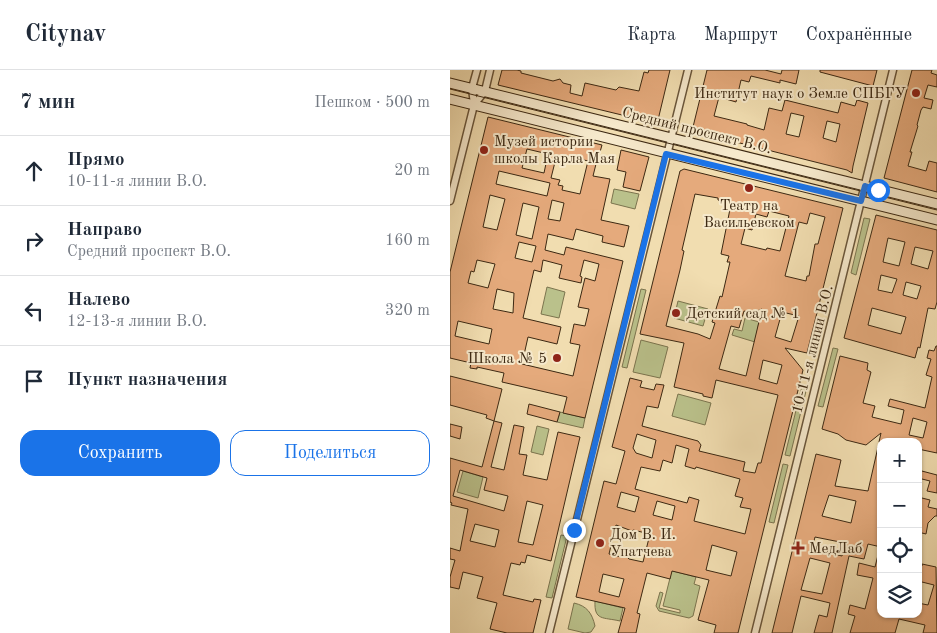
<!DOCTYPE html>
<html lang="ru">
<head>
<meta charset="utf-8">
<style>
	body { margin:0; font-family:"Old Standard TT",serif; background:#f6f6f7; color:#1f2937 }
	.controls { position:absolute; right:15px; bottom:15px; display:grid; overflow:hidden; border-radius:10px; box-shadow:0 1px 4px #0004 }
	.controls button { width:45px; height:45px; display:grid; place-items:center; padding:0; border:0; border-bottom:1px solid #e0e1e3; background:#fff; color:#1f2937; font:25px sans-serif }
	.stop { position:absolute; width:15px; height:15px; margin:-11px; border:4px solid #1a73e8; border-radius:50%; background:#fff }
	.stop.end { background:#1a73e8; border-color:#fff; box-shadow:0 1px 5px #0008 }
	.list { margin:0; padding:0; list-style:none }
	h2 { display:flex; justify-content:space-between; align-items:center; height:65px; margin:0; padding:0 20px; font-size:21px }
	h2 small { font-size:16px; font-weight:400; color:#747a83 }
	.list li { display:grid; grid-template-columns:32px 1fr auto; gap:15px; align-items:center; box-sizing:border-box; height:70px; padding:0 20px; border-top:1px solid #e0e1e3 }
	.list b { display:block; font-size:19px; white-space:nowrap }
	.list p { margin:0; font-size:16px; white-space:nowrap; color:#747a83 }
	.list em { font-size:16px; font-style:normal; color:#747a83 }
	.actions { display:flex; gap:10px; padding:15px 20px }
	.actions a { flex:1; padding:11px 0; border:1px solid #1a73e8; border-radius:15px; text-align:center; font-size:18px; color:#1a73e8 }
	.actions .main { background:#1a73e8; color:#fff }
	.icon { flex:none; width:28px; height:28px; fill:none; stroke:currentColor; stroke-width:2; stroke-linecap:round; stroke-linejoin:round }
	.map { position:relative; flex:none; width:487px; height:563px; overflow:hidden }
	header { display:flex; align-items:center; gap:30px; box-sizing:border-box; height:70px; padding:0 25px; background:#fff; border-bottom:1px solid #e0e1e3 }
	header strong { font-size:24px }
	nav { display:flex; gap:28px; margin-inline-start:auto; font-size:18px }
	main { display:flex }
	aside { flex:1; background:#fff }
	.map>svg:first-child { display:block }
	.green { fill:#bac18b; stroke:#7b744e }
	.building { fill:#e5aa7c; stroke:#3c2812; fill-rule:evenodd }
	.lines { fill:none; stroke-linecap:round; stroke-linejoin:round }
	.minor-casing { stroke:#69553a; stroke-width:9 }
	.secondary-casing { stroke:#3c2812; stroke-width:11 }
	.minor { stroke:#f6e9cc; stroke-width:6 }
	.secondary { stroke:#f6e9cc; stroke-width:9 }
	.tram { stroke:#3c2812; stroke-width:1 }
	.route { stroke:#1a73e8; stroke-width:6 }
	.poi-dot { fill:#8f2418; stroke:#f6e9cc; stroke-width:2 }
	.labels { text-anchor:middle; stroke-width:4; stroke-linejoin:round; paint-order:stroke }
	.poi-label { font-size:15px; fill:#3c2812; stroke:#f6e9cc; text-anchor:start }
	.street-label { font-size:15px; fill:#3c2812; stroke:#f6e9cc }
</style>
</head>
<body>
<header>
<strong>Citynav</strong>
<nav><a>Карта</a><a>Маршрут</a><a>Сохранённые</a></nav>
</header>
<main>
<aside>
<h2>7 мин<small>Пешком · 500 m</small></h2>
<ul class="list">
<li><svg class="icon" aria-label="ahead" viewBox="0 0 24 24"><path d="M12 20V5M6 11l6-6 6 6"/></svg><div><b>Прямо</b><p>10-11-я линии В.О.</p></div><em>20 m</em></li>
<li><svg class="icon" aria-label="right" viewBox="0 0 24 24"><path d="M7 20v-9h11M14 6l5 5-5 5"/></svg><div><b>Направо</b><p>Средний проспект В.О.</p></div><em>160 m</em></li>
<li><svg class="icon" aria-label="left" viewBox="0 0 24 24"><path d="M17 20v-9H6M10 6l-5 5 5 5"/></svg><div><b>Налево</b><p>12-13-я линии В.О.</p></div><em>320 m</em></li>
<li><svg class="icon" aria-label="arrive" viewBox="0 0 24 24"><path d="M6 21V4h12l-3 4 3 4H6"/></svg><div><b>Пункт назначения</b></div></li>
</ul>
<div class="actions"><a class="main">Сохранить</a><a>Поделиться</a></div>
</aside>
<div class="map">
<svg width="487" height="563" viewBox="0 0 487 563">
	<rect width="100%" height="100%" fill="#f1ddb0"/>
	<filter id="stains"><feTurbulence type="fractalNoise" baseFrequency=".004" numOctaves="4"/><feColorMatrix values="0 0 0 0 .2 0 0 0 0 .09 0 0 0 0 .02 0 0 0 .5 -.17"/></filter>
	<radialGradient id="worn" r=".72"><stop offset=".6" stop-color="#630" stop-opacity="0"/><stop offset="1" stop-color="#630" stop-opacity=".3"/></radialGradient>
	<!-- green -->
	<g class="green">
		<polygon points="164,119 189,124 185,139 161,133"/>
		<polygon points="414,148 420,149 406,205 401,203"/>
		<polygon points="97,217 115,222 109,248 91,244"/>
		<polygon points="191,219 196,220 177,298 172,297"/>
		<polygon points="228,231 258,239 253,256 224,248"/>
		<polygon points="295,248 309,252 305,272 282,265 284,259 292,261"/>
		<polygon points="191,270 218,277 210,308 183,302"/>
		<polygon points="383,278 388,279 373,337 368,336"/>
		<polygon points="352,316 357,317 340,386 335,385"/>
		<polygon points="228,324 261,333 255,355 222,346"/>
		<polygon points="110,342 135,348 133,358 107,352"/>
		<polygon points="87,356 99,359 93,385 81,382"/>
		<polygon points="333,394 338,395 324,453 319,452"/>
		<polygon points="13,401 33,407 28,428 7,422"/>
		<polygon points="111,465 117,466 102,528 96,527"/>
		<polygon points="219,500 246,507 244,514 250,516 243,546 239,548 209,541 206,536 210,522 213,523 209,538 230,543 230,540 213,536 220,508"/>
		<path d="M145,531L173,538L170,551C153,547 144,551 145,531Z"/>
		<path d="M124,533C137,536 142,543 145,556L141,562L135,563L118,559Z"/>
	</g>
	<!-- building -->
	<g class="building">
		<polygon points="52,0 67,0 71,1 71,3 103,11 110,9 113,13 121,15 120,23 132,26 135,13 166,20 169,17 189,21 194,2 198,3 199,0 220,0 208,50 205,53 48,15"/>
		<path d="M257,0H315L331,4L332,0H349L346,14L330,10V13L301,6L299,12L291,10L286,32L269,27L264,46L297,54V55L314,60L319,38L332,41L335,30L388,43L391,32L405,36L407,30L418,33L403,96L402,103L397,100L242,61ZM341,43L354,46L349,67L336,64ZM377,51L390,54L386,72L373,68Z"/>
		<polygon points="370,0 427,0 423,16 370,2"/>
		<polygon points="462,0 482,0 481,3 487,5 487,17 478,15 474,28 483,30 481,39 473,37 471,40 467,55 468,56 460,82 462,82 458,96 476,101 479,91 487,93 487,122 434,108"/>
		<path d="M38,47L152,75L150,82H149L143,106L160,109L151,150L179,156L174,177L152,172L153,166L126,159L123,170L98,164L95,180L114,185L116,177L173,191L135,348L113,343L117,327L52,312L54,303L27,297V299L20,298L21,293L0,288V202ZM77,79L98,84L94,103L72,98ZM114,85L138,91L130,124L112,120L113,116L108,115L110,110L101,108L105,92L112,94ZM49,101L100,113L97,126L46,114ZM40,125L55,129L47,160L33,157ZM102,130L114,133L110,151L98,149ZM73,133L89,137L82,169L66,165ZM69,172L86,176L82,192L65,188ZM27,190L45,194L38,218L18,213L21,201L24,202ZM93,190L112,195L109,208L131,213L132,207L130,206L134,190L149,194L145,211L135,208L128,237L139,239L135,256L124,254L120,273L130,275L123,306L72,294L78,267L107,274L111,257L73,248L84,200L91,202ZM47,219L64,223L63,243L43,239ZM8,251L42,259L39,274L5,266Z"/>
		<polygon points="171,80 199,87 190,121 173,117 176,102 167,100"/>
		<path d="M234,99L393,138L357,283L335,278L353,300L288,563H264L266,555L248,550L259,510L222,501L220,509L197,503L187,543L190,544L186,563H168L175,538L126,527L154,411L166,414L175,381L162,377L180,308L192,311L190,317L204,320L206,314L214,315L208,338L197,336L192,356L248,371L251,375L249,381L295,392L293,401L305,403L308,393H311L328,325L266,310L262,328L253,326V324L224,317L234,273L190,264L230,101ZM245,124L268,128V130L281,134L271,184L279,186L277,192H280L272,227L270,226L262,252L265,253L260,269L248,264L216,256L230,200L234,181L232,180ZM319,141L339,146L330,181L317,178L316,180L291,174L295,158L302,160L306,144L317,147ZM360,143L375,147L368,174H365L359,206H357L356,211L335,206L349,152L357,154ZM312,239L296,306L269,299L281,256L289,258L294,241L302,243ZM332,242L349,246L341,272L325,267ZM313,290L332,295L327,314L309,309ZM187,364L206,370L202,388L186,383L183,378ZM226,375L239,379L235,396L245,399L246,397L290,409L285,426L293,428L290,437L301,439L295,464L244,451L249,430L239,427L237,433L185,419L191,397L210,401L213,390L222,393ZM171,422L189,427L185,442L167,437ZM207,431L225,436L222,450L203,445ZM166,455L182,461L183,460L200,464L193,492L179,489L175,485L171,487L159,484ZM262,475L287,482L281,506L256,500ZM153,504L174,509L169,527L149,522Z"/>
		<path d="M426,145L487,160V232L485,239L478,238L470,278L468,277L465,288L394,268ZM438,168L455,172L449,196L433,192ZM465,177L483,181L478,199L461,194ZM431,205L447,209L442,223L428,220ZM456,212L471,216L467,229L453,225ZM422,238L456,247L451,264L418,255Z"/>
		<path d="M486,276H487V383L468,379V372H429L431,363L416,375L396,370L388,364L372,359L390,286L418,293L417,300L421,302L413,333L425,336L422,347L451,354L454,340L438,336L440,329L475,338L482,307L476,305L481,289L477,288L479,280L484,281ZM463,348L477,352L473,368L459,365Z"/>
		<polygon points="0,306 52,319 44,351 36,348 37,345 0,335"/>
		<polygon points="79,334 110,342 107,352 77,344"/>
		<path d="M44,351L52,353L41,397L54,400L64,355L74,357L69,384L77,385L73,405L97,410L108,362L130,367L101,491L77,485L75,493L71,492L70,495L61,493L53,525L83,532L84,529L91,530L83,563H57L40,559L47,533L27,528L33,507L13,502L9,519L0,517V507L5,490L0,489V478L10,481L18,439L1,435L2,433L0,432V388L32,397ZM10,400L37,408L34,420L58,426L54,441L3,426ZM77,431L93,435L83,475L68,472ZM25,454L49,460L45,477L20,471Z"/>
		<polygon points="0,354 12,357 10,369 0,366"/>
		<path d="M428,377L431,378V477L418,474L414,489L399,486L382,563H364L369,545L377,547L380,533L351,526L342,563H322L366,384L391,390L385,416L418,421ZM379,425L406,431L401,453L372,446ZM365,467L395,473L392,486L362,479ZM360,488L380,493L372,524L351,520Z"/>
		<polygon points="468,400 487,405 487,423 477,421 480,411 468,408"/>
		<polygon points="468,427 480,430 478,437 487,439 487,446 485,446 478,453 476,464 468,462"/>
		<polygon points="428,485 431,486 431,544 468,544 468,533 478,535 484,515 468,511 468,495 472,496 472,494 486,497 487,563 473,563 475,555 449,549 445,563 400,563 405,546 398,544 400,535 415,539 423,508 407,505 409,493 425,497"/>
	</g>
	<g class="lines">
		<!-- minor casing -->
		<g class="minor-casing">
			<g id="minor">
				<polyline points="24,35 35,21 40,0"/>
				<polyline points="0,131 24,35 22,18 27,0"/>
				<polyline points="99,563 238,0"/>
				<polyline points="305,563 443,0"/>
			</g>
		</g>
		<!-- secondary casing -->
		<g class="secondary-casing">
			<g id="secondary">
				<polyline points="0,13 487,134"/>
				<polyline points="0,29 487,150"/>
			</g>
		</g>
		<!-- minor -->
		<use href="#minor" class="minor"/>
		<!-- secondary -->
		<use href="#secondary" class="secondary"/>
		<!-- tram -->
		<polyline class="tram" points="0,19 487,140"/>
	</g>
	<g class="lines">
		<!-- route -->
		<polyline class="route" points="124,460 216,84 411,131 415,116 428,120"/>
	</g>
	<!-- markers -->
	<g class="poi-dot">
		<circle cx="466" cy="23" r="5"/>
		<circle cx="34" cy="80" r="5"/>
		<circle cx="299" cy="118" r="5"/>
		<circle cx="226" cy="243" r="5"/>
		<circle cx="107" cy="288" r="5"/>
		<circle cx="150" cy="473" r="5"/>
		<path d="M345.5 470.5h5v5h5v5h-5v5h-5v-5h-5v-5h5z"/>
	</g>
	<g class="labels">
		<!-- poi labels -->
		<g class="poi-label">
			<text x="456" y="28" text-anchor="end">Институт наук о Земле СПБГУ</text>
			<text x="44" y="76">Музей истории<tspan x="44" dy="17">школы Карла Мая</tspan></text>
			<text x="299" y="140" text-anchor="middle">Театр на<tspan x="299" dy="17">Васильевском</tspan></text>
			<text x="236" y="248">Детский сад № 1</text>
			<text x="97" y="293" text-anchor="end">Школа № 5</text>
			<text x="160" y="469">Дом В. И.<tspan x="160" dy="17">Упатчева</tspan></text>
			<text x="359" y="483">МедЛаб</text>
		</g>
		<!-- street labels -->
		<g class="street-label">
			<text transform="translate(247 60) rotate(14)" y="5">Средний проспект В.О.</text>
			<text transform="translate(362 279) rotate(-76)" y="5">10-11-я линии В.О.</text>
		</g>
	</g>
	<rect width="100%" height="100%" filter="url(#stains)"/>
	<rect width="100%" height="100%" fill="url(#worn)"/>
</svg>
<div class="controls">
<button>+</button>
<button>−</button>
<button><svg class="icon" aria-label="locate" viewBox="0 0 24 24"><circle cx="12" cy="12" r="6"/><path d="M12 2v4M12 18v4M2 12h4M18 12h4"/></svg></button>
<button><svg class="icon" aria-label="layers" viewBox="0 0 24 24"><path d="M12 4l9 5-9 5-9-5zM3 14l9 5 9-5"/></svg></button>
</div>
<div class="stop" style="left:428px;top:120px"></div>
<div class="stop end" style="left:124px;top:460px"></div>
</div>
</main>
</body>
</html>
